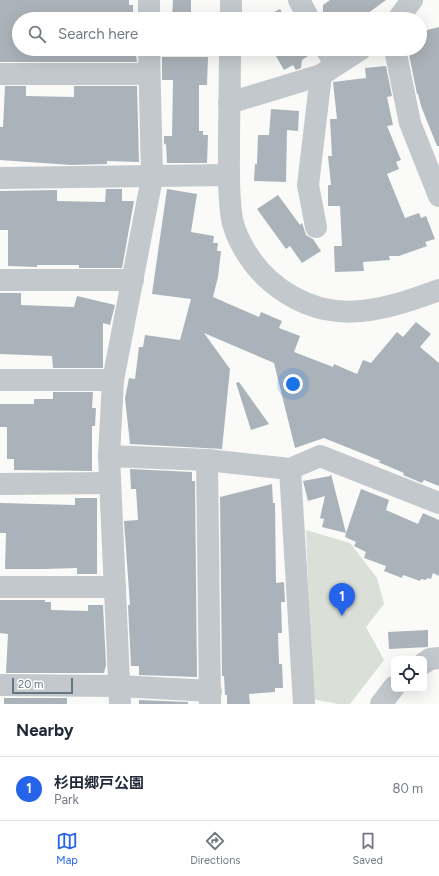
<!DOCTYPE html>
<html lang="en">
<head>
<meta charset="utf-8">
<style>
	body { margin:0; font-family:Figtree,"Noto Sans JP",sans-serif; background:#f6f6f7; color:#1f2937 }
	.controls { position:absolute; right:12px; bottom:12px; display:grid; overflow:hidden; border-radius:6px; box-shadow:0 4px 16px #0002 }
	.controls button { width:36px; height:36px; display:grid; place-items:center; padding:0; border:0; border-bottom:1px solid #e0e1e3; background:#fff; color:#1f2937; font:20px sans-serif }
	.scale { position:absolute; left:12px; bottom:10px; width:61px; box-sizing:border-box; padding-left:4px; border:2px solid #657683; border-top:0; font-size:11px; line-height:14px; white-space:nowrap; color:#657683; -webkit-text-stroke:3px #fff; paint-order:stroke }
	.you { position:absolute; left:293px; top:384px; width:14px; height:14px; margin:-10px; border:3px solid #fff; border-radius:50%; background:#1a73e8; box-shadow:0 0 0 6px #1a73e833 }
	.badge { display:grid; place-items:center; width:26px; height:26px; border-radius:50%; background:#2563eb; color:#fff; font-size:13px; font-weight:700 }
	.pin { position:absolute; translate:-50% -33px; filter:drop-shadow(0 1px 2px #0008) }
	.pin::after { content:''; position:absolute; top:21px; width:14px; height:12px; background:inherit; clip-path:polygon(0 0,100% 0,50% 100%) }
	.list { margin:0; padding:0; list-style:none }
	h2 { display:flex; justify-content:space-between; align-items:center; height:52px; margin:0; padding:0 16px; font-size:17px }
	h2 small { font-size:13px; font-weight:400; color:#747a83 }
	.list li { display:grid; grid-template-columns:26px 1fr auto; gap:12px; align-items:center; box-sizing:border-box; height:64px; padding:0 16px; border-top:1px solid #e0e1e3 }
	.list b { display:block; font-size:15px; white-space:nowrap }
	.list p { margin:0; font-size:13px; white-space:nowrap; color:#747a83 }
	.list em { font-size:13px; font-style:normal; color:#747a83 }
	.icon { flex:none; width:22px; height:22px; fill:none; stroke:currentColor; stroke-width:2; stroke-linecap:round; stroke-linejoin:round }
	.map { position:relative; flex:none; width:439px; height:704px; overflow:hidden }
	.search { position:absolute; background:#fff; box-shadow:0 4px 16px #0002; left:12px; right:12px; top:12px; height:44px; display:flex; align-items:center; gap:10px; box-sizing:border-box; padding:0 14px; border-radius:22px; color:#747a83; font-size:15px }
	.sheet { height:116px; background:#fff }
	nav { display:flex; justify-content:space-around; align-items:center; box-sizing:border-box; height:56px; border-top:1px solid #e0e1e3; background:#fff; font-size:11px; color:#747a83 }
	nav a { display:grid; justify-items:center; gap:2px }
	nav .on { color:#2563eb }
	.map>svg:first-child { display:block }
	.green { fill:#dadfd7 }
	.building { fill:#aab3b9 }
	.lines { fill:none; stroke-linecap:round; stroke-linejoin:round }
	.minor { stroke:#c3c8cc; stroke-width:22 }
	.tertiary { stroke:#c3c8cc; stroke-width:22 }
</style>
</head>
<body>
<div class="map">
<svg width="439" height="704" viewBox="0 0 439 704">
	<rect width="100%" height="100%" fill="#fafaf8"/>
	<!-- green -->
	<polygon class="green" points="306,530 350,543 377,578 384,604 366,627 384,660 350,704 338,704 312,699"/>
	<!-- building -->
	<g class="building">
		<polygon points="0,0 129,0 129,5 133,5 133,19 19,19 19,49 135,49 137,62 0,62"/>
		<polygon points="173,0 191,0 191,19 172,19"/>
		<polygon points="330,0 386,0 360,19 327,19 323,13 323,5"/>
		<polygon points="280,9 286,19 267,19 266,16"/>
		<polygon points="439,27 439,146 437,146 421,106 418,94 417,94 408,49 420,49 420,32"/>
		<polygon points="272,49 314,49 314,52 302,60 301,68 296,70 293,65 284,70"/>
		<polygon points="162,57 208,57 207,85 199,85 199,131 203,131 203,135 208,135 207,163 167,163 166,143 164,145 164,136 172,136 173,80 162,80"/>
		<polygon points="386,66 392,96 387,97 393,125 387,126 401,160 396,162 399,169 387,174 405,218 419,213 421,218 426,216 435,239 425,242 427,246 399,256 389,256 390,260 363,262 364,271 335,272 334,246 342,246 340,206 328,206 328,185 331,185 328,156 332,156 330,119 337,119 333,82 366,78 365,68"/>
		<polygon points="5,86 26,86 26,96 74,97 74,86 137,86 139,162 107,161 107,164 71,165 0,160 0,127 3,127"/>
		<polygon points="271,109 299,111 298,131 287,130 286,182 254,181 255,164 257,164 258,135 269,135"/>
		<polygon points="106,189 122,189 122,201 134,201 122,268 79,268 79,265 37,265 37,267 8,266 8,230 0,230 0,191 57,190 57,201 105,202"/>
		<polygon points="167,189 197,194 191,232 214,236 213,243 218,243 217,251 221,251 218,277 213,297 259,317 261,312 282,321 279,328 300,336 294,352 333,367 334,364 357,374 363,360 371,363 397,332 403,337 416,322 431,334 420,347 439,363 439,486 424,480 422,483 403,475 404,473 378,462 381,461 324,438 295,448 274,363 204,333 230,369 222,449 130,444 125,398 129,378 135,379 139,347 143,347 145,335 180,340 191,299 152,294"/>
		<polygon points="278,195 300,225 302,223 306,235 313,239 321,251 302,263 290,246 286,249 257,209"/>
		<polygon points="0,293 21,293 21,305 74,307 77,296 115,305 110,325 103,323 103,368 53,368 52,356 0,354"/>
		<polygon points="239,382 269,424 251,430 236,383"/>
		<polygon points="53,392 93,392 92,408 96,408 95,426 92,426 92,471 14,470 14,459 7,459 7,427 0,427 0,404 34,404 34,399 53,399"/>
		<polygon points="130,469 192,472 192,481 195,481 197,677 139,675 139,666 131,666 128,605 130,605 124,521 138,520 136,489 131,489"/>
		<polygon points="331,474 346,533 361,489 389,500 386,510 418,524 423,513 439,520 439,576 433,573 431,579 427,578 426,580 421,579 420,581 403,575 402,578 384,571 386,566 364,558 366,552 354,546 356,542 345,537 346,533 322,527 324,519 320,518 325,496 308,501 303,481 330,476"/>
		<polygon points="272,484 273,503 275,503 276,583 284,582 285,602 281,602 282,633 278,633 279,664 282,664 283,688 275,688 275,692 249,694 250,704 227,704 227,695 225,695 224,676 222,676 220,497"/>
		<polygon points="75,498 97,498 97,574 77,574 77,568 45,569 5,569 6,533 0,533 0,503 75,505"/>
		<polygon points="0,600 45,600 45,602 51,602 51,610 88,611 88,605 103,605 106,665 104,673 6,673 8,634 0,633"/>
		<polygon points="428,630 428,647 389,649 388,632"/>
		<rect x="4" y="698" width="63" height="6"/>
		<polygon points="139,700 188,702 188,704 139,704"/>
	</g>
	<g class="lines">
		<!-- minor -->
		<g class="minor">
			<polyline points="149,0 149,19"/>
			<polyline points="299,0 309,19"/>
			<polyline points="398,19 412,0"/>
			<polyline points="326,49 336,65"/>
			<polyline points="395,49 410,123 439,196"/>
			<polyline points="0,74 149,74"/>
			<polyline points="229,103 321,75 361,49"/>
			<polyline points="0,178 229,175"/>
			<polyline points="316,227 308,185 321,75"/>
			<polyline points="0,280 133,280"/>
			<polyline points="0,380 113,380"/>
			<polyline points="109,456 207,460 290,469 320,456 439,503"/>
			<polyline points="207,460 210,704"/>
			<polyline points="290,469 304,704"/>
			<polyline points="0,484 110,483"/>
			<polyline points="0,587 115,587"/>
			<polyline points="424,663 430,659 439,658"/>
			<polyline points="0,685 119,686 211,691"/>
			<polyline points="120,704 109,456 113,380 152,178 149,49"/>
			<polyline points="381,704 394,687"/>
		</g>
		<!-- tertiary -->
		<g class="tertiary">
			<polyline points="231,19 231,0"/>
			<path d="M230,49C230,82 229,116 229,149C229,172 228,196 232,219C236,240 253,266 269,280C324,328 377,313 439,290"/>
		</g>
	</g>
</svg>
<div class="controls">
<button><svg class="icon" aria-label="locate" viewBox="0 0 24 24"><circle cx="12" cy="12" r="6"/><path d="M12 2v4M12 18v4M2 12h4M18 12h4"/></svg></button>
</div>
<div class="scale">20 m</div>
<div class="you"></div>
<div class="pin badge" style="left:342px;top:616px">1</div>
<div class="search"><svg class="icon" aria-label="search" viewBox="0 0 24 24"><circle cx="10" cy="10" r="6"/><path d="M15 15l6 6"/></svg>Search here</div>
</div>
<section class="sheet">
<h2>Nearby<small></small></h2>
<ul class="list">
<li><span class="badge">1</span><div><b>杉田郷戸公園</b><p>Park</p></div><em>80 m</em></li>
</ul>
</section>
<nav>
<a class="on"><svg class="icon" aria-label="map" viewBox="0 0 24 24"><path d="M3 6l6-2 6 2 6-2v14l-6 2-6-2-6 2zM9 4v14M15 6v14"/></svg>Map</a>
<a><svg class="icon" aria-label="directions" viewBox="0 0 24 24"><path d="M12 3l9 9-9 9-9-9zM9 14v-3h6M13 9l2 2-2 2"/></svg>Directions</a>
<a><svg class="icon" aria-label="saved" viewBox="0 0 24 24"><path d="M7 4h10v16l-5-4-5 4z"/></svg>Saved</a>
</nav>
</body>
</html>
